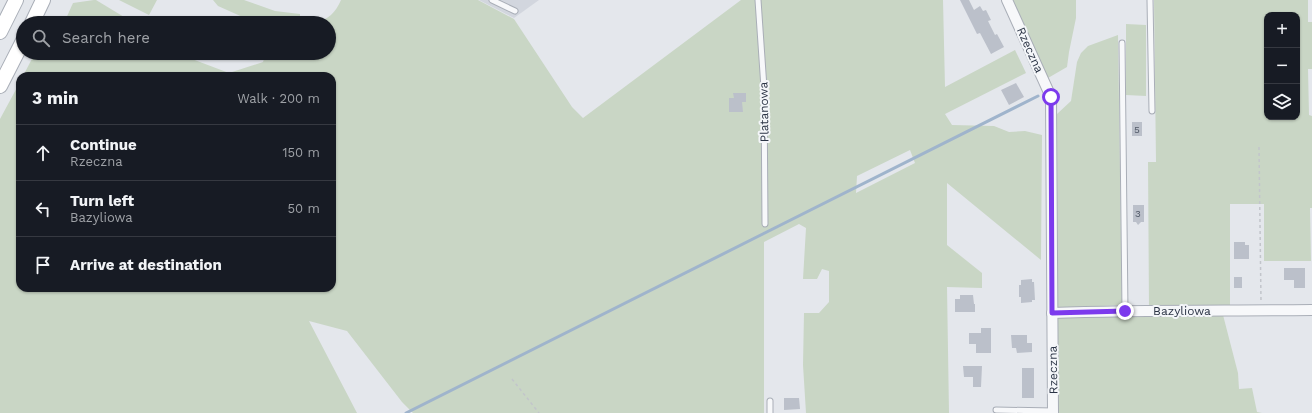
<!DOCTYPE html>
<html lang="en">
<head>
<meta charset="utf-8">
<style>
	body { margin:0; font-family:"Work Sans",sans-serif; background:#20242c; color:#f1f3f6 }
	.controls { position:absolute; right:12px; top:12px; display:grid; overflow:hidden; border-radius:8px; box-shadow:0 1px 3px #0004 }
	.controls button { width:36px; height:36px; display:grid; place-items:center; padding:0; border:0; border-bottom:1px solid #363941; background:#171b24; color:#f1f3f6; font:20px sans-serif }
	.stop { position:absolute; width:12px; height:12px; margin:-9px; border:3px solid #7c3aed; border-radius:50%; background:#fff }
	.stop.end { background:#7c3aed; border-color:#fff; box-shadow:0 1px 4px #0008 }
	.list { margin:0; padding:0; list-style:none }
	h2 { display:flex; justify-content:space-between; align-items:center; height:52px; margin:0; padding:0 16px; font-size:17px }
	h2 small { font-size:13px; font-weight:400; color:#9ea1a6 }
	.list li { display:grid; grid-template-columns:26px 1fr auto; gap:12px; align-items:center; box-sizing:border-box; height:56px; padding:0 16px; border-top:1px solid #363941 }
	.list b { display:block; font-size:15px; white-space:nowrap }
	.list p { margin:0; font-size:13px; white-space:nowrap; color:#9ea1a6 }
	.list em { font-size:13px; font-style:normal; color:#9ea1a6 }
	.icon { flex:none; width:22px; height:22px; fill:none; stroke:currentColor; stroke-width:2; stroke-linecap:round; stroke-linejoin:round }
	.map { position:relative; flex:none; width:1312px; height:413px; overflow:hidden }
	.search { position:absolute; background:#171b24; box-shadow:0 1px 3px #0004; left:16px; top:16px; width:320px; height:44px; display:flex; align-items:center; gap:10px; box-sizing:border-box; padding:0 14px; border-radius:22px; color:#9ea1a6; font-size:15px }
	.panel { position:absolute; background:#171b24; box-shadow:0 1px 3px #0004; left:16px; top:72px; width:320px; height:220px; border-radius:12px }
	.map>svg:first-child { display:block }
	.built { fill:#d2d6de }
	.green { fill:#c9d6c5; fill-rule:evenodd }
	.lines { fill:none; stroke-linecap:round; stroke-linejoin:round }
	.stream { stroke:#9fb4cc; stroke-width:3 }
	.building { fill:#bbc0ca }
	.lane-casing { stroke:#a9aeb7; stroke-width:7 }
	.street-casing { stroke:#a9aeb7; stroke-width:12 }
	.secondary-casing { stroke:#a9aeb7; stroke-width:16 }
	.path { stroke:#c2c5cb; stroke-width:1.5; stroke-dasharray:3 3; stroke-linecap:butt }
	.lane { stroke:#f7f8fa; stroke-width:5 }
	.street { stroke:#f7f8fa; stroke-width:10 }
	.secondary { stroke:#fff; stroke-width:14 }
	.route { stroke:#7c3aed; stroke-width:5 }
	.labels { text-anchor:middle; stroke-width:4; stroke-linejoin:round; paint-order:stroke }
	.number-label { font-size:10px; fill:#4f5766 }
	.street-label { font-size:12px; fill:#2b3445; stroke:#f4f6f9 }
</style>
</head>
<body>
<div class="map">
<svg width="1312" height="413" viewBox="0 0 1312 413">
	<rect width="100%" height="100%" fill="#e4e7ec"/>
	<!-- built -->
	<polygon class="built" points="479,0 539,0 514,18"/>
	<!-- green -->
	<g class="green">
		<polygon points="94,0 96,0 134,23 64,23 73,3"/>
		<polygon points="119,0 157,0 149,15"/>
		<polygon points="213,0 244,0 275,11 300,14 300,23 256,23 218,6"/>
		<path d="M341,0H478L514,19L572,107L583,118L741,0H943L945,87L1015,50L1026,73L945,114L952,125L994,126L1009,132L1025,131L1042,135L1041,260L947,183V245L982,273V288L947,287L949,413H806L803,365L804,313H819L829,302V271L822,269L817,279H803L806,228L799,224L764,242V413H413L402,402L347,331L309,321L357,413H0V119L20,82V288H332V76H23L35,53H183L192,59L229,73L263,62L266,53H329V23H315C328,20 336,12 341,0ZM910,150L915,163L856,193L857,176Z"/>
		<polygon points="1013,0 1076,0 1076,18 1069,52 1067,67 1048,78"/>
		<path d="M1154,0H1308V22H1312V69H1308L1309,115L1312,116V208H1310L1311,261H1264V204H1230V308H1149L1148,162H1156ZM1267,15H1297V117H1267Z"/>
		<polygon points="1126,24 1146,25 1146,96 1126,95"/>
		<polygon points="1118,35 1122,305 1058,308 1057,114 1071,101 1077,62 1081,53 1088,46"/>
		<polygon points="1223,315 1238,373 1239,389 1252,388 1257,412 1262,413 1058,413 1058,316"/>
	</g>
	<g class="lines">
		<!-- stream -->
		<polyline class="stream" points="406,413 1038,96"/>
	</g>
	<!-- building -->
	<g class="building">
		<polygon points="960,0 969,0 974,10 980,6 983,11 986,10 991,20 988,21 995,35 997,34 1004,47 991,54 980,33 977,34"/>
		<polygon points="1016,83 1024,97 1009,105 1001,90"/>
		<polygon points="733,93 746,93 746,102 742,102 743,112 729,112 729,98 734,98"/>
		<rect x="1132" y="122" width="10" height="14"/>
		<polygon points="1133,205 1144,205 1144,222 1141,222 1138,225 1136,222 1133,222"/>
		<polygon points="1234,242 1245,242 1245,245 1249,245 1249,259 1234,259"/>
		<polygon points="1284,268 1305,268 1305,288 1294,288 1294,280 1284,280"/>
		<rect x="1234" y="277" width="8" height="11"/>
		<polygon points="1032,279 1032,282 1034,282 1035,300 1032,300 1032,302 1021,303 1021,297 1019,297 1019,285 1021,285 1021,280"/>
		<polygon points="960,295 973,295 974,304 975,304 975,312 955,312 955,299 960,299"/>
		<polygon points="981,328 991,328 991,353 976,353 976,344 969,344 969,333 981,333"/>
		<polygon points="1011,335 1027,335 1027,343 1032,343 1032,352 1017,353 1016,348 1012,348"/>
		<polygon points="963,366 982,366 981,387 973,387 973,377 964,377"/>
		<rect x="1022" y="368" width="12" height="30"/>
		<polygon points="784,398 799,398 800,409 784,410"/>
	</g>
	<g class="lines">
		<!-- lane casing -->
		<g class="lane-casing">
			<g id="lane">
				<polyline points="492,0 515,11"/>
				<polyline points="758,0 764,88 765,224"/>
				<polyline points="1150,0 1152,111"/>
				<polyline points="1122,43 1125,311"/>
				<polyline points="770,401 770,413"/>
				<polyline points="996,410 1053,411"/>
			</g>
		</g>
		<!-- street casing -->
		<g class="street-casing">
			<g id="street">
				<polyline points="1007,0 1051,97 1053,413"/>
				<path d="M1052,313C1139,310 1225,311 1312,310"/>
			</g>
		</g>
		<!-- secondary casing -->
		<g class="secondary-casing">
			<g id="secondary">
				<polyline points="32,23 43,0"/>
				<polyline points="0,32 16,0"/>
				<polyline points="0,86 23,41"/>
			</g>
		</g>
		<!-- path -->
		<g class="path">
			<polyline points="1259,147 1261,301"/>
			<polyline points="512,379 539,413"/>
		</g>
		<!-- lane -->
		<use href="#lane" class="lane"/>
		<!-- street -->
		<use href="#street" class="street"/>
		<!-- secondary -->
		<use href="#secondary" class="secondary"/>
	</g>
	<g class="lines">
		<!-- route -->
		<polyline class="route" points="1051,97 1052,313 1125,311"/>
	</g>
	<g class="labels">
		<!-- number labels -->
		<g class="number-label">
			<text x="1137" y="133">5</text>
			<text x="1138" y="217">3</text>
		</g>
		<!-- street labels -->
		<g class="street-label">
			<text transform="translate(1030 50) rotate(66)" y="4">Rzeczna</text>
			<text transform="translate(764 112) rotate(-91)" y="4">Platanowa</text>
			<text x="1182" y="315">Bazyliowa</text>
			<text transform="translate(1053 370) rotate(-91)" y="4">Rzeczna</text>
		</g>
	</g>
</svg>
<div class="controls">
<button>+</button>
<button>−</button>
<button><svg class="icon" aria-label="layers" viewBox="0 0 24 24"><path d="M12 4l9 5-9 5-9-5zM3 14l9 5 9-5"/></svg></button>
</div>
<div class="stop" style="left:1051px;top:97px"></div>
<div class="stop end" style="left:1125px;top:311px"></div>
<div class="search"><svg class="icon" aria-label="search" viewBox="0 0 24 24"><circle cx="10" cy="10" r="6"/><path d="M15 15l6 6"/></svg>Search here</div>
<section class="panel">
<h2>3 min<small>Walk · 200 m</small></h2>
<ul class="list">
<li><svg class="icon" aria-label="ahead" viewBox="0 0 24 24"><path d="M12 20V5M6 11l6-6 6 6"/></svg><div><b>Continue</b><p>Rzeczna</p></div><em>150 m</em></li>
<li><svg class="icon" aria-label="left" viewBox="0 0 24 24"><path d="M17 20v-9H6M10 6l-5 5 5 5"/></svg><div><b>Turn left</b><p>Bazyliowa</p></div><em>50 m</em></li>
<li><svg class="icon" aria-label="arrive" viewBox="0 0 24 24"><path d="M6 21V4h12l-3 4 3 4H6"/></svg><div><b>Arrive at destination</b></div></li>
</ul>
</section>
</div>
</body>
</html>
